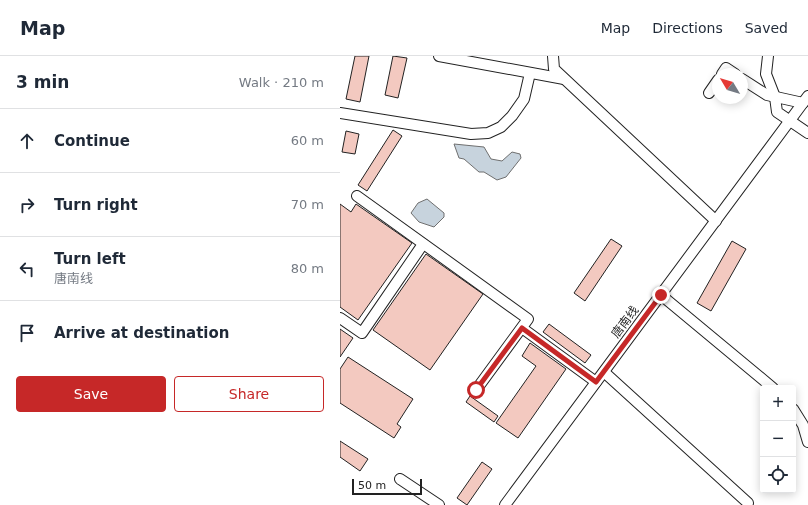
<!DOCTYPE html>
<html lang="en">
<head>
<meta charset="utf-8">
<style>
	body { margin:0; font-family:"DejaVu Sans","Noto Sans SC",sans-serif; background:#f2f2f3; color:#1f2937 }
	.controls { position:absolute; right:12px; bottom:12px; display:grid; overflow:hidden; border-radius:4px; box-shadow:0 2px 10px #0003 }
	.controls button { width:36px; height:36px; display:grid; place-items:center; padding:0; border:0; border-bottom:1px solid #e0e1e3; background:#fff; color:#1f2937; font:20px sans-serif }
	.compass { position:absolute; left:372px; top:12px; width:36px; height:36px; border-radius:50%; background:#fff; box-shadow:0 2px 10px #0003; rotate:308deg }
	.scale { position:absolute; left:12px; bottom:10px; width:70px; box-sizing:border-box; padding-left:4px; border:2px solid #222; border-top:0; font-size:11px; line-height:14px; white-space:nowrap; color:#222; -webkit-text-stroke:3px #fff; paint-order:stroke }
	.stop { position:absolute; width:12px; height:12px; margin:-9px; border:3px solid #c62828; border-radius:50%; background:#fff }
	.stop.end { background:#c62828; border-color:#fff; box-shadow:0 1px 4px #0008 }
	.list { margin:0; padding:0; list-style:none }
	h2 { display:flex; justify-content:space-between; align-items:center; height:52px; margin:0; padding:0 16px; font-size:17px }
	h2 small { font-size:13px; font-weight:400; color:#747a83 }
	.list li { display:grid; grid-template-columns:26px 1fr auto; gap:12px; align-items:center; box-sizing:border-box; height:64px; padding:0 16px; border-top:1px solid #e0e1e3 }
	.list b { display:block; font-size:15px; white-space:nowrap }
	.list p { margin:0; font-size:13px; white-space:nowrap; color:#747a83 }
	.list em { font-size:13px; font-style:normal; color:#747a83 }
	.actions { display:flex; gap:8px; padding:12px 16px }
	.actions a { flex:1; padding:9px 0; border:1px solid #c62828; border-radius:4px; text-align:center; font-size:14px; color:#c62828 }
	.actions .main { background:#c62828; color:#fff }
	.icon { flex:none; width:22px; height:22px; fill:none; stroke:currentColor; stroke-width:2; stroke-linecap:round; stroke-linejoin:round }
	.map { position:relative; flex:none; width:468px; height:449px; overflow:hidden }
	header { display:flex; align-items:center; gap:24px; box-sizing:border-box; height:56px; padding:0 20px; background:#fff; border-bottom:1px solid #e0e1e3 }
	header strong { font-size:19px }
	nav { display:flex; gap:22px; margin-inline-start:auto; font-size:14px }
	main { display:flex }
	aside { flex:1; background:#fff }
	.map>svg:first-child { display:block }
	.water { fill:#c7d3dd; stroke:#6f6f6f }
	.building { fill:#f3c9c0; stroke:#222 }
	.lines { fill:none; stroke-linecap:round; stroke-linejoin:round }
	.minor-casing { stroke:#222; stroke-width:12 }
	.minor { stroke:#fff; stroke-width:10 }
	.route { stroke:#c62828; stroke-width:5 }
	.labels { text-anchor:middle; stroke-width:3; stroke-linejoin:round; paint-order:stroke }
	.street-label { font-size:12px; fill:#222; stroke:#fff }
</style>
</head>
<body>
<header>
<strong>Map</strong>
<nav><a>Map</a><a>Directions</a><a>Saved</a></nav>
</header>
<main>
<aside>
<h2>3 min<small>Walk · 210 m</small></h2>
<ul class="list">
<li><svg class="icon" aria-label="ahead" viewBox="0 0 24 24"><path d="M12 20V5M6 11l6-6 6 6"/></svg><div><b>Continue</b></div><em>60 m</em></li>
<li><svg class="icon" aria-label="right" viewBox="0 0 24 24"><path d="M7 20v-9h11M14 6l5 5-5 5"/></svg><div><b>Turn right</b></div><em>70 m</em></li>
<li><svg class="icon" aria-label="left" viewBox="0 0 24 24"><path d="M17 20v-9H6M10 6l-5 5 5 5"/></svg><div><b>Turn left</b><p>唐南线</p></div><em>80 m</em></li>
<li><svg class="icon" aria-label="arrive" viewBox="0 0 24 24"><path d="M6 21V4h12l-3 4 3 4H6"/></svg><div><b>Arrive at destination</b></div></li>
</ul>
<div class="actions"><a class="main">Save</a><a>Share</a></div>
</aside>
<div class="map">
<svg width="468" height="449" viewBox="0 0 468 449">
	<rect width="100%" height="100%" fill="#fff"/>
	<!-- water -->
	<g class="water">
		<polygon points="114,88 144,91 151,103 162,105 172,96 180,98 181,102 166,121 157,124 144,116 139,116 124,103 119,102"/>
		<polygon points="87,143 104,157 104,161 94,171 79,166 71,157 78,147"/>
	</g>
	<!-- building -->
	<g class="building">
		<polygon points="15,0 29,0 20,46 6,43"/>
		<polygon points="53,0 67,2 58,42 45,39"/>
		<polygon points="53,74 62,80 27,135 18,129"/>
		<polygon points="6,75 19,78 15,98 2,96"/>
		<polygon points="0,148 11,156 16,148 72,187 18,264 0,251"/>
		<polygon points="271,183 282,190 245,245 234,237"/>
		<polygon points="392,185 406,193 371,255 357,247"/>
		<polygon points="86,198 143,238 90,314 33,274"/>
		<polygon points="209,268 251,299 245,307 203,276"/>
		<polygon points="0,273 13,282 0,301"/>
		<polygon points="190,287 226,313 178,382 156,367 196,310 182,300"/>
		<polygon points="8,301 73,343 57,368 61,371 54,382 0,347 0,313"/>
		<polygon points="130,340 158,360 154,366 126,346"/>
		<polygon points="0,385 28,403 20,415 0,401"/>
		<polygon points="142,406 152,413 127,449 117,442"/>
	</g>
	<g class="lines">
		<!-- minor casing -->
		<g class="minor-casing">
			<g id="minor">
				<polyline points="99,0 224,23"/>
				<polyline points="213,0 214,13 376,165"/>
				<polyline points="428,0 426,18 435,41 437,56 468,77"/>
				<polyline points="382,18 386,12 395,18"/>
				<polyline points="402,23 427,39 463,47"/>
				<polyline points="369,37 378,24"/>
				<polyline points="0,57 131,78 148,77 161,71 172,60 184,43 190,17"/>
				<polyline points="17,140 188,263 136,334"/>
				<polyline points="321,239 433,332"/>
				<polyline points="0,262 22,277 83,188"/>
				<polyline points="182,272 256,326"/>
				<polyline points="264,316 408,447"/>
				<polyline points="453,353 463,369 468,386"/>
				<polyline points="60,423 99,449"/>
				<polyline points="165,449 468,40"/>
			</g>
		</g>
		<!-- minor -->
		<use href="#minor" class="minor"/>
	</g>
	<g class="lines">
		<!-- route -->
		<polyline class="route" points="136,334 182,272 256,326 321,239"/>
	</g>
	<g class="labels">
		<!-- street labels -->
		<g class="street-label">
			<text transform="translate(285 266) rotate(-53)" y="4">唐南线</text>
		</g>
	</g>
</svg>
<div class="controls">
<button>+</button>
<button>−</button>
<button><svg class="icon" aria-label="locate" viewBox="0 0 24 24"><circle cx="12" cy="12" r="6"/><path d="M12 2v4M12 18v4M2 12h4M18 12h4"/></svg></button>
</div>
<svg class="compass" viewBox="-18 -18 36 36"><path d="M0-13l5 13h-10z" fill="#e53935"/><path d="M0 13l5-13h-10z" fill="#747a83"/></svg>
<div class="scale">50 m</div>
<div class="stop" style="left:136px;top:334px"></div>
<div class="stop end" style="left:321px;top:239px"></div>
</div>
</main>
</body>
</html>
